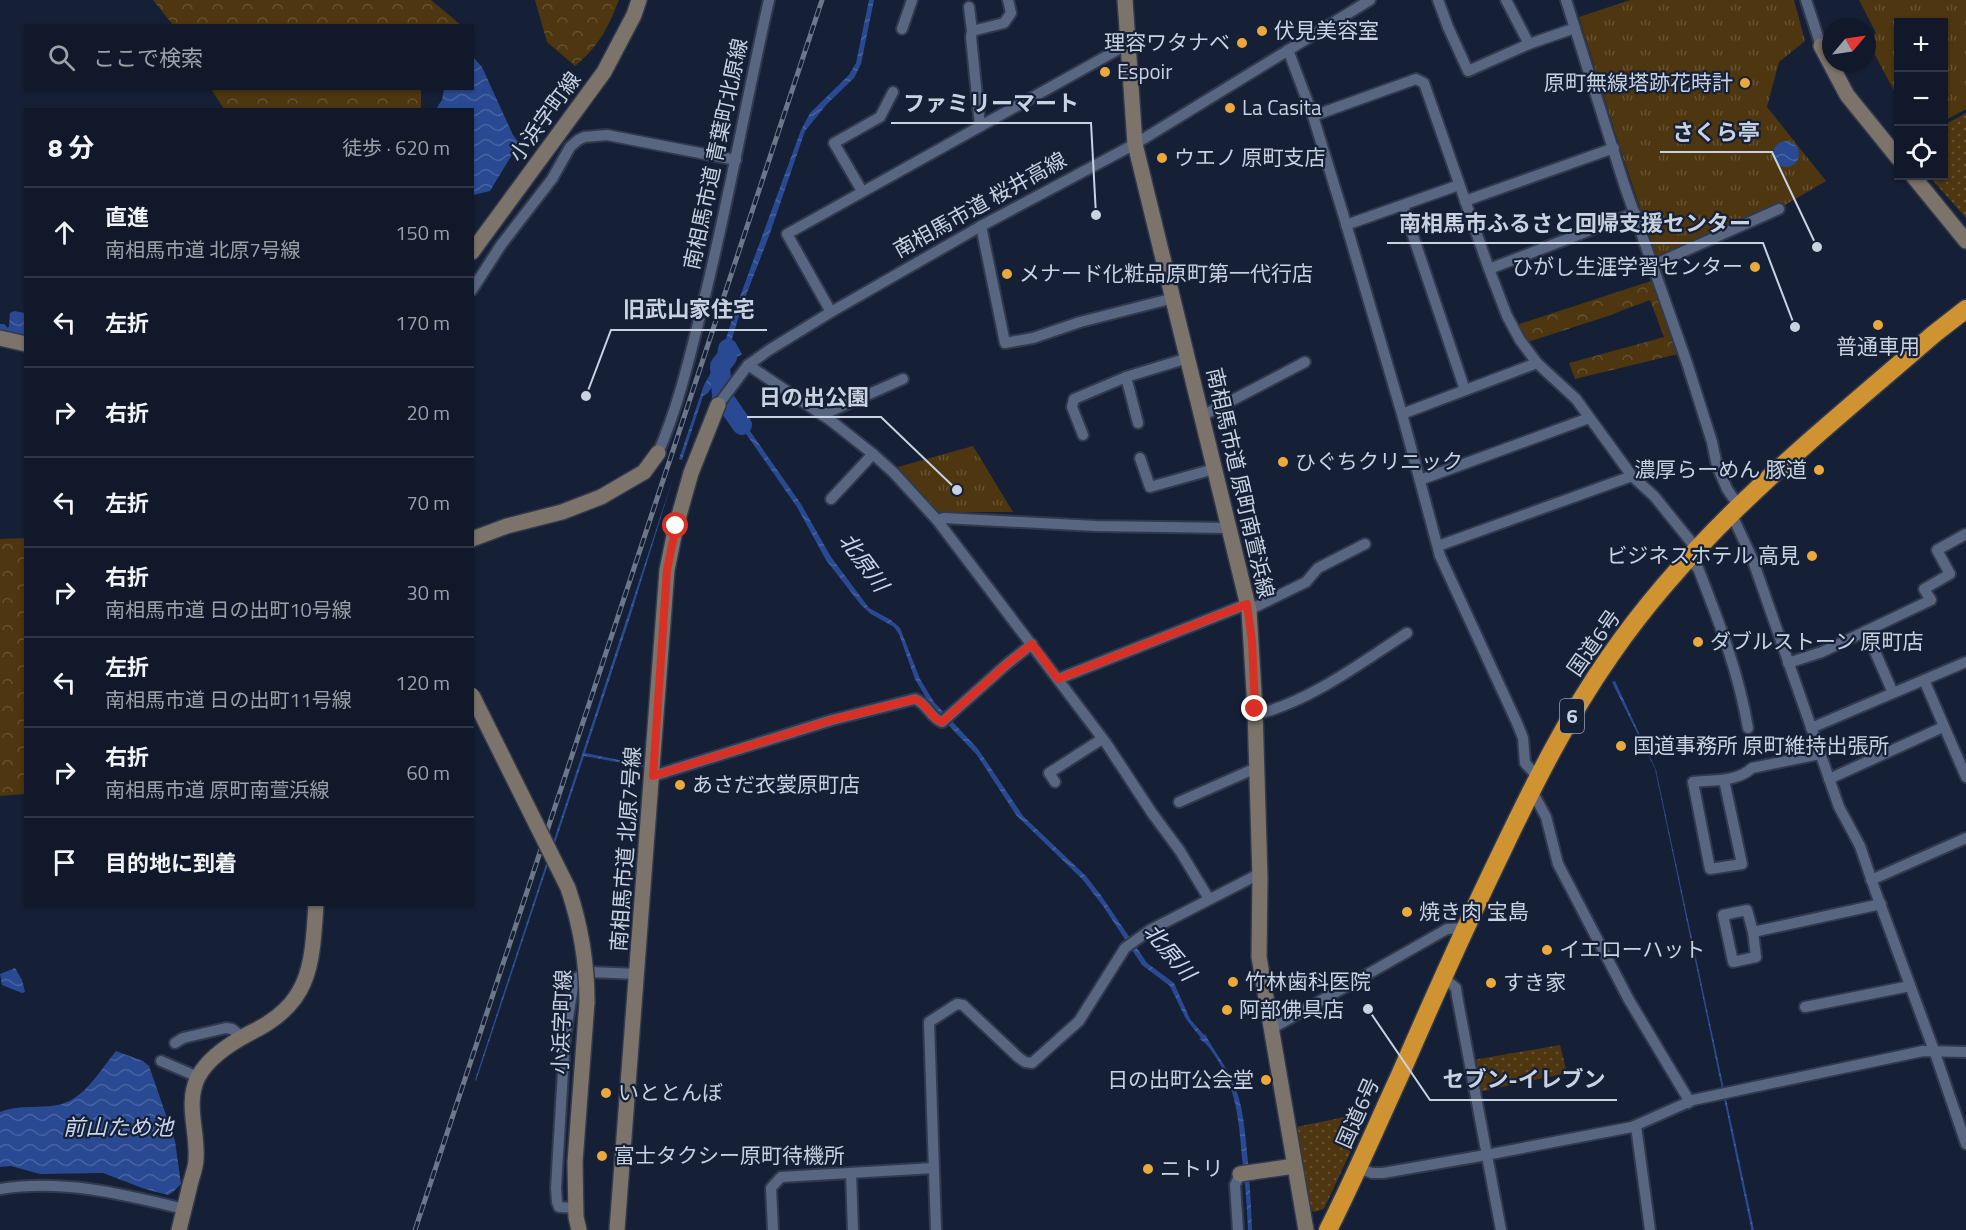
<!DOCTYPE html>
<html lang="ja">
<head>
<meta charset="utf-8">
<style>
	body { margin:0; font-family:"Titillium Web","Noto Sans JP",sans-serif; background:#1e2535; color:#f1f3f6 }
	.controls { position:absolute; right:18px; top:18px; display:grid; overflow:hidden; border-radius:0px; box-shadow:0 2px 4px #0004 }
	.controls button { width:54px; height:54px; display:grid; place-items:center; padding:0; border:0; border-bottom:2px solid #303746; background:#101829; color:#f1f3f6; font:30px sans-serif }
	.compass { position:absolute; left:1822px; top:18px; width:54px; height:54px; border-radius:50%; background:#101829; box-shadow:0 2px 4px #0004; rotate:61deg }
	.stop { position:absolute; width:18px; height:18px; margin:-14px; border:4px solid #d93025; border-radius:50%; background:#fff }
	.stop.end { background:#d93025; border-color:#fff; box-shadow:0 2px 6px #0008 }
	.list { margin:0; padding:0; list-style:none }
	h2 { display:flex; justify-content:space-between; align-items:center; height:78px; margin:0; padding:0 24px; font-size:26px }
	h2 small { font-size:20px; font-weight:400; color:#9ca0a8 }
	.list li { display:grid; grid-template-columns:39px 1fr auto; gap:18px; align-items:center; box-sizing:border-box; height:90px; padding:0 24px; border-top:2px solid #303746 }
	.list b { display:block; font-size:22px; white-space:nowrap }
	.list p { margin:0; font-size:20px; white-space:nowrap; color:#9ca0a8 }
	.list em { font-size:20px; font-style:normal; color:#9ca0a8 }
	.icon { flex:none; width:33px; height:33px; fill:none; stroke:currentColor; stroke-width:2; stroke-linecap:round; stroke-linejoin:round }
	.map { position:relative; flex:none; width:1966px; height:1230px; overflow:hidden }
	.search { position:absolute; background:#101829; box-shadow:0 2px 4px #0004; left:24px; top:24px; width:450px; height:66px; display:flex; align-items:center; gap:15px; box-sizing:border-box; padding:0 21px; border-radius:0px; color:#9ca0a8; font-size:22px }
	.panel { position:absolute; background:#101829; box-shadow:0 2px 4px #0004; left:24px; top:108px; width:450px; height:798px; border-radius:0px }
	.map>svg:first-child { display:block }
	.grass { fill:url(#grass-dots) }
	.forest { fill:url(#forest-crowns) }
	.park { fill:url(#park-tufts) }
	.water { fill:url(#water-waves) }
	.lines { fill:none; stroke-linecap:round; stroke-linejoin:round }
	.river { stroke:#294a92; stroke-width:20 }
	.street-casing { stroke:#32394d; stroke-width:14 }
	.secondary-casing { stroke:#32394d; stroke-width:18 }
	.highway-casing { stroke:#32394d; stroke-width:21 }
	.street { stroke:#586682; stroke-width:10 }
	.secondary { stroke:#7c746a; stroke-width:15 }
	.highway { stroke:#cf9331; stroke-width:18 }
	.rail-casing { stroke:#6d778a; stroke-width:5 }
	.rail { stroke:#152037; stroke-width:3; stroke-dasharray:9; stroke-linecap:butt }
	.secondary-bridge-casing { stroke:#32394d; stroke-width:18; stroke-linecap:butt }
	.secondary-bridge { stroke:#7c746a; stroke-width:15 }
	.route { stroke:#d93025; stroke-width:8 }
	.poi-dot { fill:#eca93b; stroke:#152037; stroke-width:2 }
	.labels { text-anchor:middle; stroke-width:4.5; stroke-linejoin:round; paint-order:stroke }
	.shield { fill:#152037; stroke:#939dae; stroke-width:1.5 }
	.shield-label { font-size:20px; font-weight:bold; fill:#c9d2e1 }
	.poi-label { font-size:21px; fill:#c9d2e1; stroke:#152037; text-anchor:start }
	.street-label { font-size:21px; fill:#c9d2e1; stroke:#152037 }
	.water-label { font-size:22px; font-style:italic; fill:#cbd6eb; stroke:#152037 }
	.leader { fill:none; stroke:#c9d2e1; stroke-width:2 }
	.callout-dot { fill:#c9d2e1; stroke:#152037; stroke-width:2 }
	.callout-label { font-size:22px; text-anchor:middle; font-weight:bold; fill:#c9d2e1; stroke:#152037; stroke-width:4.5; stroke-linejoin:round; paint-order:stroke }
</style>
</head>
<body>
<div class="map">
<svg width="1966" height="1230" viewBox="0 0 1966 1230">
	<defs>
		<pattern id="grass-dots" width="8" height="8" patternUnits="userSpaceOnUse" patternTransform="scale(1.5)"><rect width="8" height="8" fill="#4d3610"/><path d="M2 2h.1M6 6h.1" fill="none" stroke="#655232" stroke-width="1.8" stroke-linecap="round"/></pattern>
		<pattern id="forest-crowns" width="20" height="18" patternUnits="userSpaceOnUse" patternTransform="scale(1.5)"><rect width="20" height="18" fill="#4d3610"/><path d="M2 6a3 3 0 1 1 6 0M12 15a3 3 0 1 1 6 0" fill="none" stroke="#655232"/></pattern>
		<pattern id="park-tufts" width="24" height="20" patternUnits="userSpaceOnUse" patternTransform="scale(1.5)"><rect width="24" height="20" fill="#4d3610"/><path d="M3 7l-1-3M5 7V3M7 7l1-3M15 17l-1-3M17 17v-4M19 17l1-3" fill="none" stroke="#655232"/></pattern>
		<pattern id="water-waves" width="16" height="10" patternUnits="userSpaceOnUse" patternTransform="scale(1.5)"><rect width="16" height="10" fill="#294a92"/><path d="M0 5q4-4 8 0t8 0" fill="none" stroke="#4763a1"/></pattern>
	</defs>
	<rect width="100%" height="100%" fill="#152037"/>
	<!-- grass -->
	<g class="grass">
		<polygon points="1966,113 1966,218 1929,176 1944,176 1944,125"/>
		<polygon points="1560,1045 1567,1073 1479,1092 1473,1060"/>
		<polygon points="1369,1112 1324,1209 1314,1212 1311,1210 1296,1127"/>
	</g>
	<!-- forest -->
	<g class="forest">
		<polygon points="153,0 431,0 461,25 173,25"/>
		<path d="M535,0H619C608,28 598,47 575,66L547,42Z"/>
		<polygon points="211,89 421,89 421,109 224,109"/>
		<polygon points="1654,280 1678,354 1575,379 1569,363 1664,337 1650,300 1605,317 1528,342 1516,325"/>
		<polygon points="26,538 25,794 0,796 0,539"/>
	</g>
	<!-- park -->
	<g class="park">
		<polygon points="1630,0 1794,0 1805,41 1779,62 1767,107 1826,181 1785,205 1657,258 1621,151 1579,17"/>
		<polygon points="1859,0 1966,0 1966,109 1944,121 1944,22 1898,22 1898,98 1867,40 1876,33"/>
		<polygon points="973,446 1013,512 937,512 894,468"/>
	</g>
	<!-- water -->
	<g class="water">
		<polygon points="869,0 874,0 861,64 854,78 827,104 805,131 769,236 743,303 731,342 738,347 742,354 727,364 708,393 703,396 682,460 679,459 704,385 721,355 734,313 801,130 810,113 849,75 856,63"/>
		<polygon points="473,57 482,67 513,135 519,143 490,191 473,195 472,110 436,109 442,100 444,89 472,88"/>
		<circle cx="1786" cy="154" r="13"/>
		<polygon points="14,311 25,313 25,337 0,330 0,324 4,324 8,328 9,326 10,313"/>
		<path d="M729,401L801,504L831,557L869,608L891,620L900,628L920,679L934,702L978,749L1023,816L1086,876L1100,894L1147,963L1174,983L1190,1019L1204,1035L1205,1034C1215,1053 1228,1068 1235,1087C1242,1104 1244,1123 1246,1142C1249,1171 1251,1200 1252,1230H1248C1247,1205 1245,1181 1242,1157C1239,1121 1236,1086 1215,1056C1210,1049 1207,1043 1199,1039L1201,1038L1186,1019L1170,986L1142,965L1103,906L1083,880L1016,815L977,755L932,708L915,679L899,634L894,627L871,614L861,605L826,560L797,507L735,418L725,409Z"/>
		<polygon points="674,475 631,614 585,753 643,765 644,767 584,756 476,1081 475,1080"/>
		<polygon points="1615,681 1656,770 1754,1230 1751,1230 1751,1227 1655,769 1612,682"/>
		<polygon points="15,968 22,980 25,992 22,993 2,985 0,974"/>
		<path d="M116,1051L143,1061L149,1066L175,1141L181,1184L173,1192L168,1195L145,1189L103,1173L40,1174L11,1166L0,1167V1112C17,1105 34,1108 51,1106C82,1104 98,1073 116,1051Z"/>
	</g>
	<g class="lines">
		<!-- river -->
		<polyline class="river" points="728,349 727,357 720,366 722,396 742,425"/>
		<!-- street casing -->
		<g class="street-casing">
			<g id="street">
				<polyline points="1438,0 1448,27 1468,71 1529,44 1575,28"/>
				<polyline points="1506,0 1529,44"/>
				<polyline points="1566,0 1624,184 1687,363 1712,442 1717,466 1727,489 1738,505"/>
				<polyline points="1806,0 1821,46"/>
				<polyline points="969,7 972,31"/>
				<polyline points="902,29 912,0"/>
				<polyline points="1288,50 1313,116 1344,217 1402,414 1440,556 1517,723 1523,738 1525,763 1538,777"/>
				<polyline points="1313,116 1416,79 1424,83 1489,269 1507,316 1520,340 1537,363 1576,399 1632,476 1654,496 1696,548"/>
				<polyline points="980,126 971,37 972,31 1004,23 1011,13 1008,0"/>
				<polyline points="862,191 834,143 880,117 893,92"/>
				<polyline points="1465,201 1614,148"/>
				<polyline points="1403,206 1465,390"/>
				<polyline points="1346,225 1459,185"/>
				<polyline points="981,226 1005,343 1033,338 1080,322 1174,298"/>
				<polyline points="1653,265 1779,209"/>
				<polyline points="1489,269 1635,213"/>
				<polyline points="472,290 501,245 552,179 570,147 578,140 584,137 607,135 736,160"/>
				<polyline points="831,312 787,234 1128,44"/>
				<polyline points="748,365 830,420 873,454 894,473 937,520 1106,743 1152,813 1180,851 1209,899"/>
				<polyline points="1126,377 1138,423"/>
				<polyline points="718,405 748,365 769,350 831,312 981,226 1135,144 1370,0"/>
				<polyline points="1402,414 1537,363"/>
				<polyline points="822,415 903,379"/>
				<polyline points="1202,416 1305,362"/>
				<polyline points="1083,435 1072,407 1074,399 1126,377 1188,358"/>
				<path d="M658,453C679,405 690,355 703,304C728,204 746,101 769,0"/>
				<polyline points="1140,458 1150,487 1214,469"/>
				<polyline points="1420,480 1589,418"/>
				<polyline points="831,499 873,454"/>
				<polyline points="1731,513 1752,558 1839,807 1860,846 1875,890 1936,1056 1966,1144"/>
				<polyline points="937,520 944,518 1096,526 1228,528"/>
				<polyline points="1438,546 1632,476"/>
				<path d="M1687,558L1698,568C1719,622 1738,670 1748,728"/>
				<polyline points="1249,610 1306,582 1318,568 1365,544"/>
				<polyline points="1866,631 1931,600 1924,589 1950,574 1937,550 1966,534"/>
				<polyline points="1788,663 1822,652 1866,631 1893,693"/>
				<polyline points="1058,679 1247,604"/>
				<polyline points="1924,680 1966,777"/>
				<path d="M1255,715C1311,701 1359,664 1407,633"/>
				<polyline points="1811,728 1966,662"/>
				<path d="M653,776L832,720L915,699C927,703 930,718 942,722L1007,664L1032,644"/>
				<polyline points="1829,779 1943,727"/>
				<path d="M1724,780L1742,864L1710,869L1693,782C1713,780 1737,782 1752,768L1820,754"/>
				<polyline points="1055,782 1049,773 1102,739"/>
				<polyline points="1531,789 1546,817 1558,864 1569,885 1629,1000 1687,1097 1688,1103"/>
				<polyline points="1179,802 1256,768"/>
				<polyline points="1871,880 1966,838"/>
				<polyline points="1753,932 1756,957 1733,962 1723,915 1747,910 1753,932 1881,904"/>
				<polyline points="1443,977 1456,988 1457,996 1501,1230"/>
				<polyline points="1805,1007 1910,986"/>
				<polyline points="1271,1029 1447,929 1465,928"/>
				<polyline points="175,1043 183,1038 226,1028 232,1029 242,1037"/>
				<polyline points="161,1061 198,1077"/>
				<polyline points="1636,1126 1650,1230"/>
				<polyline points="1358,1168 1372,1173 1383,1173 1486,1155 1632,1127 1693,1100 1923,1051 1966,1052"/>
				<polyline points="851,1173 853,1230"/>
				<path d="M0,1189C63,1179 123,1194 184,1209"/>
				<polyline points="576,1208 559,1207 557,1202 556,1188 565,1038 574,980 583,974 590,972 638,974"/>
				<polyline points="773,1230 771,1188 781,1177 934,1168"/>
				<polyline points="936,1230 929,1022 957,1004 963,1005 1018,1057 1025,1062 1032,1063 1079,1021 1125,948 1150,930 1259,874"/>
				<polyline points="1238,1230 1235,1185 1240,1174"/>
			</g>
		</g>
		<!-- secondary casing -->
		<g class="secondary-casing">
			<g id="secondary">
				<polyline points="1125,0 1135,144 1249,610 1255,709 1260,878 1259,957 1306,1230"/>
				<polyline points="1821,46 1847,95 1898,158"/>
				<polyline points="1913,176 1966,241"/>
				<polyline points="472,252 604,72 634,15 639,0"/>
				<polyline points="0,338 26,344"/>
				<polyline points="472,539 507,526 562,512 601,497 644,472 658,453"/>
				<polyline points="1240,1174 1294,1166"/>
				<path d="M179,1230C183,1214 187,1197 191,1181C193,1174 196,1166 196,1159C198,1131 185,1104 198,1077C208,1058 231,1043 250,1033C311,1004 312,966 316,904"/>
				<polyline points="579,1230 576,1217 575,1162 587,1002"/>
				<polyline points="617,1230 667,570 676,526 691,473 718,405"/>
			</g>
		</g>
		<!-- highway casing -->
		<g class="highway-casing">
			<path id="highway" d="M1328,1230C1354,1179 1376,1127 1400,1075C1433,999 1467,923 1503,849C1535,782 1568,716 1610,656C1698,528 1819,434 1934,334L1966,309"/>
		</g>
		<!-- street -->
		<use href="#street" class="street"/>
		<!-- secondary -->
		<use href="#secondary" class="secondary"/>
		<!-- highway -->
		<use href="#highway" class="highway"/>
		<!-- rail casing -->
		<g class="rail-casing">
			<polyline id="rail" points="415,1230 822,0"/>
		</g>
		<!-- rail -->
		<use href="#rail" class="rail"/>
		<!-- secondary-bridge casing -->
		<g class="secondary-bridge-casing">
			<path id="secondary-bridge" d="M472,695L568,888C581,926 587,962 587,1002"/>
		</g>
		<!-- secondary-bridge -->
		<use href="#secondary-bridge" class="secondary-bridge"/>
	</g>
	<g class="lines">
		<!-- route -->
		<path class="route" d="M676,526L667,570L653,776L832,720L915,699C927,703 930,718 942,722L1007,664L1032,644L1058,679L1247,604L1252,641L1255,709"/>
	</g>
	<!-- markers -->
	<g class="poi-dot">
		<circle cx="1262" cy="31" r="6"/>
		<circle cx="1242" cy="43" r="6"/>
		<circle cx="1105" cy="72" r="6"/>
		<circle cx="1745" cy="83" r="6"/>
		<circle cx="1230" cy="108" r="6"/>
		<circle cx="1162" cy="158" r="6"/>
		<circle cx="1755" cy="267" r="6"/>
		<circle cx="1007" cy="274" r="6"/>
		<circle cx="1878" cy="325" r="6"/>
		<circle cx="1283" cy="462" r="6"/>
		<circle cx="1819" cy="470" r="6"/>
		<circle cx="1812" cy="556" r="6"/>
		<circle cx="1698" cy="642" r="6"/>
		<circle cx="1621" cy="746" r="6"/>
		<circle cx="680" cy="785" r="6"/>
		<circle cx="1407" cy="912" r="6"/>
		<circle cx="1547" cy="950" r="6"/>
		<circle cx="1233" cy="982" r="6"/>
		<circle cx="1491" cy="983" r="6"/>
		<circle cx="1227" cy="1010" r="6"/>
		<circle cx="1266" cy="1080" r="6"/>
		<circle cx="606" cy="1093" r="6"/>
		<circle cx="602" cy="1156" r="6"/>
		<circle cx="1148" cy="1169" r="6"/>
	</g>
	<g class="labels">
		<!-- shield labels -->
		<rect class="shield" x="1560" y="699" width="24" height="34" rx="4.5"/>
		<g class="shield-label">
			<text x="1572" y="723">6</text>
		</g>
		<!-- poi labels -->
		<g class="poi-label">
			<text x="1274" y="38">伏見美容室</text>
			<text x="1230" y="50" text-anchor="end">理容ワタナベ</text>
			<text x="1117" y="79">Espoir</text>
			<text x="1733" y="90" text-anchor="end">原町無線塔跡花時計</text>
			<text x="1242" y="115">La Casita</text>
			<text x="1174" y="165">ウエノ 原町支店</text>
			<text x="1743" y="274" text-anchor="end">ひがし生涯学習センター</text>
			<text x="1019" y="281">メナード化粧品原町第一代行店</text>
			<text x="1878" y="354" text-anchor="middle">普通車用</text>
			<text x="1295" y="469">ひぐちクリニック</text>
			<text x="1807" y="477" text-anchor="end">濃厚らーめん 豚道</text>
			<text x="1800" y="563" text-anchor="end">ビジネスホテル 高見</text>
			<text x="1710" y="649">ダブルストーン 原町店</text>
			<text x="1633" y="753">国道事務所 原町維持出張所</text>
			<text x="692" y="792">あさだ衣裳原町店</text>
			<text x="1419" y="919">焼き肉 宝島</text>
			<text x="1559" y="957">イエローハット</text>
			<text x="1245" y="989">竹林歯科医院</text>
			<text x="1503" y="990">すき家</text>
			<text x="1239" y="1017">阿部佛具店</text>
			<text x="1254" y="1087" text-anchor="end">日の出町公会堂</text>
			<text x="618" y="1100">いととんぼ</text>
			<text x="614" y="1163">富士タクシー原町待機所</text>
			<text x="1160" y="1176">ニトリ</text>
		</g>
		<!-- street labels -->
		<g class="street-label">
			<text transform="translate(545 117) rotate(-54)" y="7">小浜字町線</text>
			<text transform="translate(716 154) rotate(-78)" y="7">南相馬市道 青葉町北原線</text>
			<text transform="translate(980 205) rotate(-29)" y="7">南相馬市道 桜井高線</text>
			<text transform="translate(1240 483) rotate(77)" y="7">南相馬市道 原町南萱浜線</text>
			<text transform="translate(1594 643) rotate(-55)" y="7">国道6号</text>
			<text transform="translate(626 849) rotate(-86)" y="7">南相馬市道 北原7号線</text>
			<text transform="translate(562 1022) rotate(-88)" y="7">小浜字町線</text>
			<text transform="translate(1358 1113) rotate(-66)" y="7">国道6号</text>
		</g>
		<!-- water labels -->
		<g class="water-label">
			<text transform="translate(864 562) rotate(54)" y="8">北原川</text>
			<text transform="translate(1170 952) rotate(50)" y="8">北原川</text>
			<text x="118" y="1135">前山ため池</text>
		</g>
	</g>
	<!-- callouts -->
	<path class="leader" d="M1096 215L1091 123H891M1817 247L1772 152H1660M1795 327L1763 243H1387M586 396L611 330H767M957 490L881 417H747M1368 1009L1430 1100H1617"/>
	<g class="callout-dot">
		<circle cx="1096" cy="215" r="6"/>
		<circle cx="1817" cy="247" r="6"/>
		<circle cx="1795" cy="327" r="6"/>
		<circle cx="586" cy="396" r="6"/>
		<circle cx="957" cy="490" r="6"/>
		<circle cx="1368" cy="1009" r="6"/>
	</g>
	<g class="callout-label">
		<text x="991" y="111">ファミリーマート</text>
		<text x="1716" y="140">さくら亭</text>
		<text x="1575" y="231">南相馬市ふるさと回帰支援センター</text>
		<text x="689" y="317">旧武山家住宅</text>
		<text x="814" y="405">日の出公園</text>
		<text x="1524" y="1087">セブン-イレブン</text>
	</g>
</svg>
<div class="controls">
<button>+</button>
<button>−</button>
<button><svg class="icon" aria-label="locate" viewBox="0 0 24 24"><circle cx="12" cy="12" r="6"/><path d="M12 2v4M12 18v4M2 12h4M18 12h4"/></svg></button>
</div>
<svg class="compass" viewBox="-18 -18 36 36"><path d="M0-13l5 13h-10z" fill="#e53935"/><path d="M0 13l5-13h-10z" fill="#9ca0a8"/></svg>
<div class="stop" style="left:676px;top:526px"></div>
<div class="stop end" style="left:1255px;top:709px"></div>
<div class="search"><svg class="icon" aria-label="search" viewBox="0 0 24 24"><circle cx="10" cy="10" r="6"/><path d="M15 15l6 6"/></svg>ここで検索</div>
<section class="panel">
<h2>8 分<small>徒歩 · 620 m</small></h2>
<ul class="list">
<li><svg class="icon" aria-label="ahead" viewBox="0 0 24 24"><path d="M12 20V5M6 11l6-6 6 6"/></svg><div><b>直進</b><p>南相馬市道 北原7号線</p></div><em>150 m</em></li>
<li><svg class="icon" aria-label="left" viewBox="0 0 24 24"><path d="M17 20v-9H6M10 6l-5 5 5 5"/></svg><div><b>左折</b></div><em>170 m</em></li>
<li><svg class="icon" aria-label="right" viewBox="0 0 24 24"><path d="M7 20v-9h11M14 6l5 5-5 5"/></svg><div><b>右折</b></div><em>20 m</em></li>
<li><svg class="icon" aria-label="left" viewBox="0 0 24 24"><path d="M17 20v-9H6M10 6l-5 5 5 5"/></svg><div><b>左折</b></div><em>70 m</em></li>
<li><svg class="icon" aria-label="right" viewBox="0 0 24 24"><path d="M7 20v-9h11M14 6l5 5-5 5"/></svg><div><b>右折</b><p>南相馬市道 日の出町10号線</p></div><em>30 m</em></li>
<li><svg class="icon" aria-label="left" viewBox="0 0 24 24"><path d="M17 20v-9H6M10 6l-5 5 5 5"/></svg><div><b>左折</b><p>南相馬市道 日の出町11号線</p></div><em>120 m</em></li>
<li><svg class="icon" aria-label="right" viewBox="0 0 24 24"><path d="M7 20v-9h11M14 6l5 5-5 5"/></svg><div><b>右折</b><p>南相馬市道 原町南萱浜線</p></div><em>60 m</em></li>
<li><svg class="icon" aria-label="arrive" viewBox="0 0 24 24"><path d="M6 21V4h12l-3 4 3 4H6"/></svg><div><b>目的地に到着</b></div></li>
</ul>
</section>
</div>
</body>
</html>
